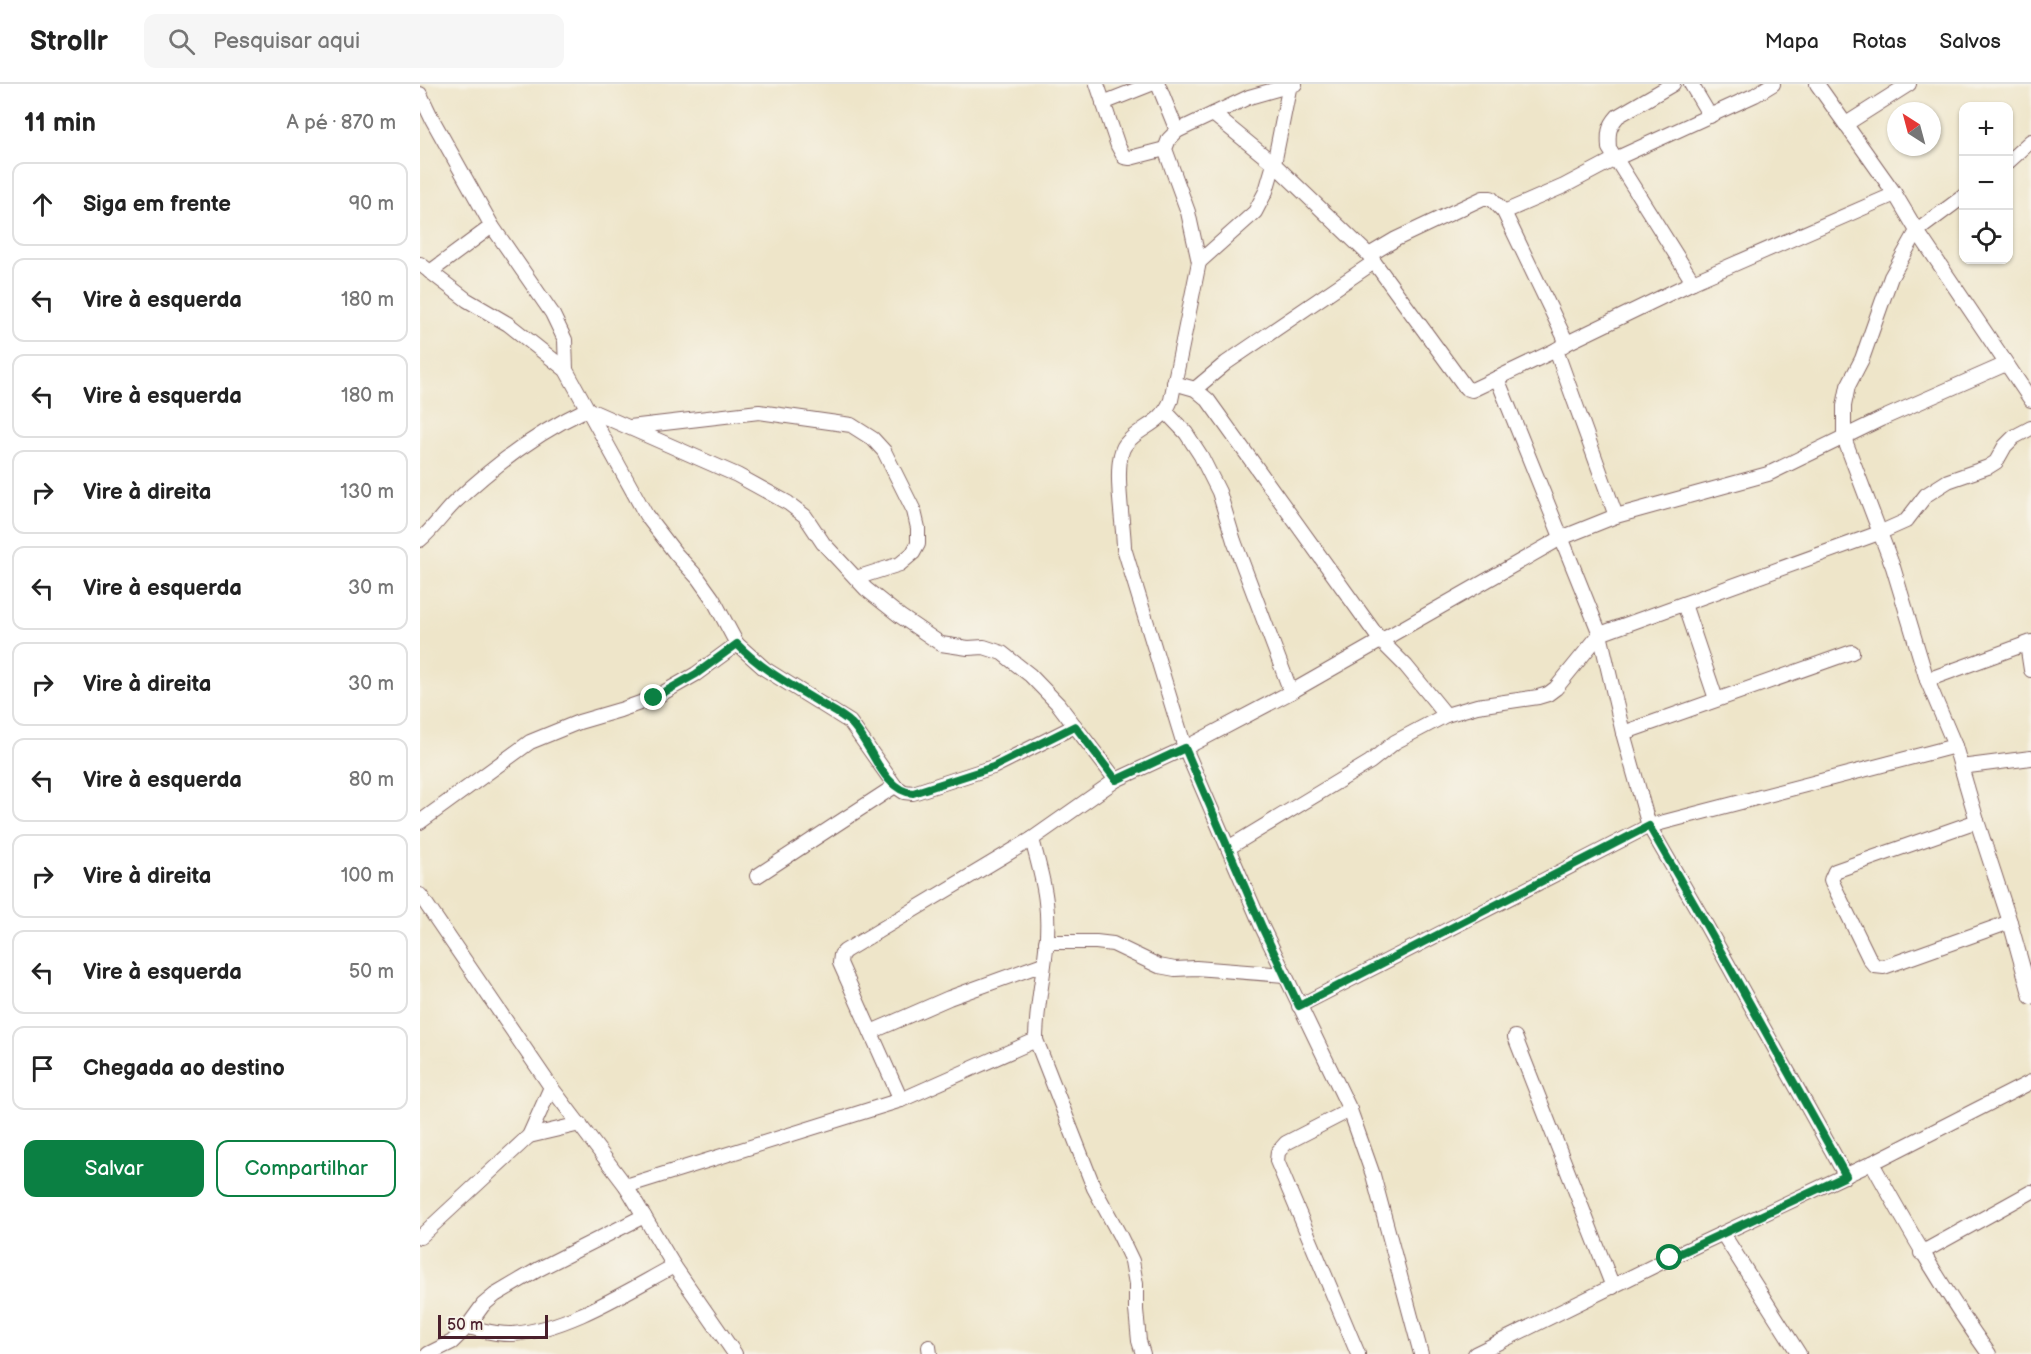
<!DOCTYPE html>
<html lang="pt">
<head>
<meta charset="utf-8">
<style>
	body { margin:0; font-family:"Balsamiq Sans",sans-serif; background:#f6f6f6; color:#222 }
	.controls { position:absolute; right:18px; top:18px; display:grid; overflow:hidden; border-radius:12px; box-shadow:0 2px 4px #0004 }
	.controls button { width:54px; height:54px; display:grid; place-items:center; padding:0; border:0; border-bottom:2px solid #e0e0e0; background:#fff; color:#222; font:30px sans-serif }
	.compass { position:absolute; left:1467px; top:18px; width:54px; height:54px; border-radius:50%; background:#fff; box-shadow:0 2px 4px #0004; rotate:324deg }
	.scale { position:absolute; left:18px; bottom:15px; width:110px; box-sizing:border-box; padding-left:6px; border:3px solid #4a1f2b; border-top:0; font-size:16px; line-height:21px; white-space:nowrap; color:#4a1f2b; -webkit-text-stroke:4px #f7f3e8; paint-order:stroke }
	.stop { position:absolute; width:18px; height:18px; margin:-14px; border:4px solid #0b8043; border-radius:50%; background:#fff }
	.stop.end { background:#0b8043; border-color:#fff; box-shadow:0 2px 6px #0008 }
	.list { margin:0; padding:0; list-style:none }
	h2 { display:flex; justify-content:space-between; align-items:center; height:78px; margin:0; padding:0 24px; font-size:26px }
	h2 small { font-size:20px; font-weight:400; color:#767676 }
	.list li { display:grid; grid-template-columns:39px 1fr auto; gap:18px; align-items:center; box-sizing:border-box; height:84px; margin:0 12px 12px; padding:0 12px; border:2px solid #e0e0e0; border-radius:12px }
	.list b { display:block; font-size:22px; white-space:nowrap }
	.list em { font-size:20px; font-style:normal; color:#767676 }
	.actions { display:flex; gap:12px; padding:18px 24px }
	.actions a { flex:1; padding:14px 0; border:2px solid #0b8043; border-radius:12px; text-align:center; font-size:21px; color:#0b8043 }
	.actions .main { background:#0b8043; color:#fff }
	.icon { flex:none; width:33px; height:33px; fill:none; stroke:currentColor; stroke-width:2; stroke-linecap:round; stroke-linejoin:round }
	.map { position:relative; flex:none; width:1611px; height:1270px; overflow:hidden }
	header { display:flex; align-items:center; gap:36px; box-sizing:border-box; height:84px; padding:0 30px; background:#fff; border-bottom:2px solid #e0e0e0 }
	header strong { font-size:28px }
	nav { display:flex; gap:33px; margin-inline-start:auto; font-size:21px }
	.search { width:420px; height:54px; background:#f6f6f6; display:flex; align-items:center; gap:15px; box-sizing:border-box; padding:0 21px; border-radius:12px; color:#767676; font-size:22px }
	main { display:flex }
	aside { flex:1; background:#fff }
	.map>svg:first-child { display:block }
	.lines { fill:none; stroke-linecap:round; stroke-linejoin:round }
	.minor-casing { stroke:#836462; stroke-width:16 }
	.minor { stroke:#fff; stroke-width:14 }
	.route { stroke:#0b8043; stroke-width:8 }
</style>
</head>
<body>
<header>
<strong>Strollr</strong>
<div class="search"><svg class="icon" aria-label="search" viewBox="0 0 24 24"><circle cx="10" cy="10" r="6"/><path d="M15 15l6 6"/></svg>Pesquisar aqui</div>
<nav><a>Mapa</a><a>Rotas</a><a>Salvos</a></nav>
</header>
<main>
<aside>
<h2>11 min<small>A pé · 870 m</small></h2>
<ul class="list">
<li><svg class="icon" aria-label="ahead" viewBox="0 0 24 24"><path d="M12 20V5M6 11l6-6 6 6"/></svg><div><b>Siga em frente</b></div><em>90 m</em></li>
<li><svg class="icon" aria-label="left" viewBox="0 0 24 24"><path d="M17 20v-9H6M10 6l-5 5 5 5"/></svg><div><b>Vire à esquerda</b></div><em>180 m</em></li>
<li><svg class="icon" aria-label="left" viewBox="0 0 24 24"><path d="M17 20v-9H6M10 6l-5 5 5 5"/></svg><div><b>Vire à esquerda</b></div><em>180 m</em></li>
<li><svg class="icon" aria-label="right" viewBox="0 0 24 24"><path d="M7 20v-9h11M14 6l5 5-5 5"/></svg><div><b>Vire à direita</b></div><em>130 m</em></li>
<li><svg class="icon" aria-label="left" viewBox="0 0 24 24"><path d="M17 20v-9H6M10 6l-5 5 5 5"/></svg><div><b>Vire à esquerda</b></div><em>30 m</em></li>
<li><svg class="icon" aria-label="right" viewBox="0 0 24 24"><path d="M7 20v-9h11M14 6l5 5-5 5"/></svg><div><b>Vire à direita</b></div><em>30 m</em></li>
<li><svg class="icon" aria-label="left" viewBox="0 0 24 24"><path d="M17 20v-9H6M10 6l-5 5 5 5"/></svg><div><b>Vire à esquerda</b></div><em>80 m</em></li>
<li><svg class="icon" aria-label="right" viewBox="0 0 24 24"><path d="M7 20v-9h11M14 6l5 5-5 5"/></svg><div><b>Vire à direita</b></div><em>100 m</em></li>
<li><svg class="icon" aria-label="left" viewBox="0 0 24 24"><path d="M17 20v-9H6M10 6l-5 5 5 5"/></svg><div><b>Vire à esquerda</b></div><em>50 m</em></li>
<li><svg class="icon" aria-label="arrive" viewBox="0 0 24 24"><path d="M6 21V4h12l-3 4 3 4H6"/></svg><div><b>Chegada ao destino</b></div></li>
</ul>
<div class="actions"><a class="main">Salvar</a><a>Compartilhar</a></div>
</aside>
<div class="map">
<svg width="1611" height="1270" viewBox="0 0 1611 1270">
	<rect width="100%" height="100%" fill="#f7f3e8"/>
	<filter id="ink" filterUnits="userSpaceOnUse"><feTurbulence type="fractalNoise" baseFrequency=".0167" numOctaves="2"/><feDisplacementMap in="SourceGraphic" scale="12" xChannelSelector="R" yChannelSelector="G"/><feConvolveMatrix kernelMatrix="1 2 1 2 8 2 1 2 1" color-interpolation-filters="sRGB"/></filter>
	<filter id="wash" filterUnits="userSpaceOnUse"><feTurbulence type="fractalNoise" baseFrequency=".008" numOctaves="4" result="noise"/><feDisplacementMap in="SourceGraphic" scale="24" xChannelSelector="R" yChannelSelector="G"/><feGaussianBlur stdDeviation="1.35" result="paint"/><feColorMatrix in="noise" values="0 0 0 0 0 0 0 0 0 0 0 0 0 0 0 0 0 1.4 0 .05"/><feComposite in="paint" operator="in"/></filter>
	<g filter="url(#wash)">
		<rect width="100%" height="100%" fill="#eee5c9"/>
	</g>
	<g filter="url(#ink)">
		<g class="lines">
			<!-- minor casing -->
			<g class="minor-casing">
				<g id="minor">
					<polyline points="677,0 698,62 704,73 710,74 745,65"/>
					<polyline points="738,0 757,47"/>
					<path d="M875,0L829,13L757,47L749,55L745,65L768,128L779,178L751,316C741,342 719,342 705,361C692,379 704,440 704,464L765,664L842,843L930,1026L953,1091L1001,1270"/>
					<polyline points="1271,0 1290,32"/>
					<polyline points="1397,0 1475,110 1497,147 1611,316"/>
					<polyline points="0,10 12,35 72,142 132,229 145,256 146,286"/>
					<polyline points="683,19 731,0"/>
					<polyline points="793,30 854,80 949,171 1046,304 1052,306 1136,266"/>
					<polyline points="1426,40 1489,0"/>
					<polyline points="1588,78 1611,57"/>
					<polyline points="1544,112 1497,147 1471,193 1442,275 1428,302 1424,322 1424,354 1473,483 1507,596 1535,662 1557,737 1590,838 1611,913"/>
					<polyline points="1084,128 1144,102 1195,75 1335,11 1353,0"/>
					<polyline points="949,171 976,155 1063,114 1071,114 1084,128 1147,259 1136,266 1196,432"/>
					<polyline points="779,178 835,128 846,107 854,80 870,0"/>
					<polyline points="0,180 47,216 88,240 146,286 226,431 256,470 278,494 293,515 317,560 345,585 430,638 475,702 484,708 493,709 573,683 655,642"/>
					<polyline points="10,188 72,142"/>
					<polyline points="1273,198 1475,110"/>
					<path d="M1147,259L1273,198L1189,64C1188,50 1188,43 1198,32L1253,0"/>
					<polyline points="1077,294 1180,550 1203,649 1229,742 1281,832 1426,1092"/>
					<polyline points="754,299 775,305 788,316 960,556 986,582 1026,631"/>
					<polyline points="775,305 806,279 954,178"/>
					<polyline points="746,328 766,349 781,372 799,408 814,457 871,608"/>
					<polyline points="210,343 339,328 431,341 453,355 464,367 494,427 498,444 498,460 493,469 480,480 436,494"/>
					<path d="M0,456C13,445 22,431 34,419C73,382 118,348 167,325L317,391L368,419L385,432L403,459L446,505L480,532L521,560L548,564L564,563L582,569L610,591L638,620L696,696"/>
					<polyline points="1264,520 1296,615"/>
					<polyline points="1607,560 1611,586"/>
					<polyline points="1507,596 1611,558"/>
					<polyline points="1203,649 1432,568"/>
					<polyline points="1541,683 1611,674"/>
					<polyline points="1557,737 1415,787 1411,796 1450,876 1455,882 1464,883 1590,838"/>
					<polyline points="0,738 110,658 159,638 200,626 234,614 276,590 317,560"/>
					<path d="M612,755C617,775 624,797 626,818C632,864 616,910 616,956L674,1104L700,1152L712,1177L716,1200V1226L719,1257L723,1270"/>
					<polyline points="808,764 950,678 975,658 1026,631 1057,622 1118,613 1128,610 1136,604 1180,550 1459,449 1486,437 1506,411 1528,397 1568,383 1576,378 1585,362 1594,353 1611,344"/>
					<polyline points="337,792 475,702"/>
					<polyline points="0,811 131,1003 206,1102 254,1182 315,1270"/>
					<polyline points="626,858 676,858 693,860 739,882 755,885 776,884 864,891"/>
					<polyline points="879,922 1229,742 1535,662"/>
					<polyline points="451,948 529,914 623,880"/>
					<polyline points="1095,953 1193,1203"/>
					<polyline points="481,1016 420,879 421,871 425,867 612,755 696,696 765,664 871,608 1141,454 1196,432 1348,390 1461,335 1586,280"/>
					<polyline points="930,1026 866,1059 858,1068 857,1077 938,1270"/>
					<polyline points="109,1052 160,1040"/>
					<path d="M1452,1079C1489,1146 1525,1209 1569,1270"/>
					<polyline points="206,1102 481,1016 616,956"/>
					<polyline points="1303,1150 1379,1270"/>
					<polyline points="0,1153 109,1052 131,1003"/>
					<polyline points="1501,1169 1611,1108"/>
					<path d="M47,1243C62,1246 78,1251 93,1250C149,1245 205,1208 254,1182"/>
					<polyline points="509,1263 510,1270"/>
					<polyline points="8,1270 32,1258 47,1243 63,1221 75,1211 119,1185 224,1132"/>
					<polyline points="1055,1270 1250,1174 1452,1079 1611,998"/>
				</g>
			</g>
			<!-- minor -->
			<use href="#minor" class="minor"/>
		</g>
	</g>
	<g class="lines" filter="url(#ink)">
		<!-- route -->
		<path class="route" d="M234,614L276,590L317,560C341,585 371,601 400,619C410,625 423,631 431,639C451,658 462,707 493,709L573,683L655,642L696,696L765,664L842,843L879,922L1229,742L1281,832L1426,1092L1250,1174"/>
	</g>
</svg>
<div class="controls">
<button>+</button>
<button>−</button>
<button><svg class="icon" aria-label="locate" viewBox="0 0 24 24"><circle cx="12" cy="12" r="6"/><path d="M12 2v4M12 18v4M2 12h4M18 12h4"/></svg></button>
</div>
<svg class="compass" viewBox="-18 -18 36 36"><path d="M0-13l5 13h-10z" fill="#e53935"/><path d="M0 13l5-13h-10z" fill="#767676"/></svg>
<div class="scale">50 m</div>
<div class="stop" style="left:1250px;top:1174px"></div>
<div class="stop end" style="left:234px;top:614px"></div>
</div>
</main>
</body>
</html>
